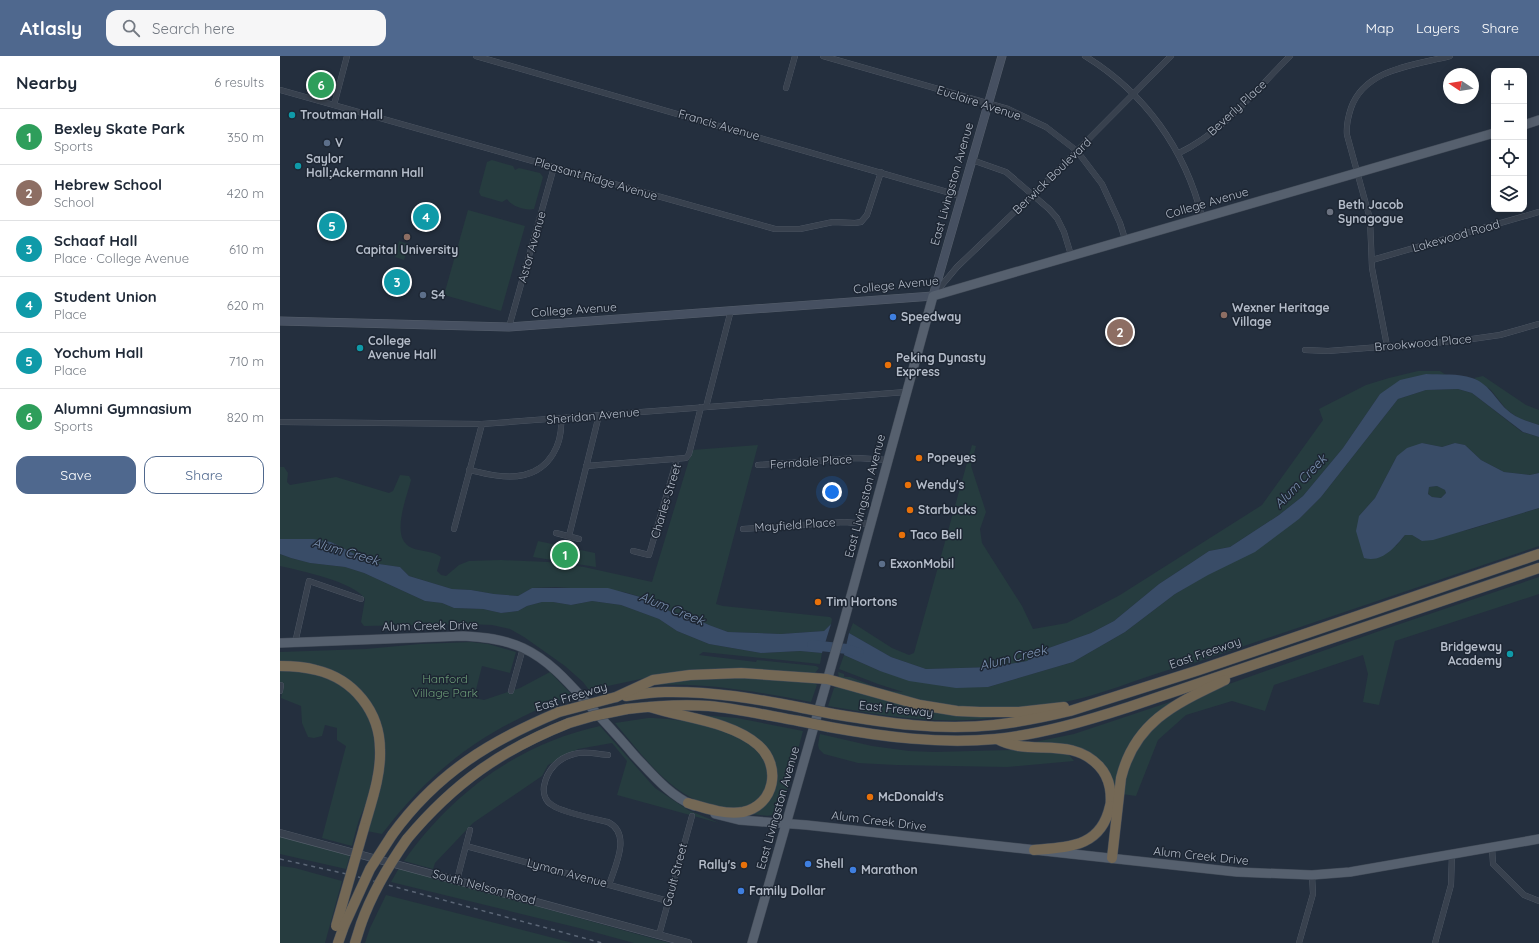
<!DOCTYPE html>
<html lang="en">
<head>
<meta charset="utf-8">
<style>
	body { margin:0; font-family:Quicksand,sans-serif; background:#f6f6f7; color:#1f2937 }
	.controls { position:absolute; right:12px; top:12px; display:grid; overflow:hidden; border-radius:8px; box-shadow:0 2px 10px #0003 }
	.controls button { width:36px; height:36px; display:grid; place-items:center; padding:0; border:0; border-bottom:1px solid #e0e1e3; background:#fff; color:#1f2937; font:20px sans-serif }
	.compass { position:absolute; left:1163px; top:12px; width:36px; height:36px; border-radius:50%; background:#fff; box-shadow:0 2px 10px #0003; rotate:282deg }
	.you { position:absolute; left:552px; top:436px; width:14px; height:14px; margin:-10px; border:3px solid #fff; border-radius:50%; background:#1a73e8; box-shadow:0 0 0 6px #1a73e833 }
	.badge { display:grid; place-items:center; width:26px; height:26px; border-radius:50%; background:#4f688e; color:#fff; font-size:13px; font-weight:700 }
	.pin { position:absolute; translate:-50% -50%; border:2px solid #fff; box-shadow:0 1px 4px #0006 }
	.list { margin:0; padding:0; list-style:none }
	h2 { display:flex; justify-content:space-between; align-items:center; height:52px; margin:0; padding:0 16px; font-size:17px }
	h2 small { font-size:13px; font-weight:400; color:#747a83 }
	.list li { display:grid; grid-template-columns:26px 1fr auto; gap:12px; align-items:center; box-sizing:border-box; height:56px; padding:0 16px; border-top:1px solid #e0e1e3 }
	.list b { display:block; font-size:15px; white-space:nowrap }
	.list p { margin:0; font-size:13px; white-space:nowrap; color:#747a83 }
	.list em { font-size:13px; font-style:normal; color:#747a83 }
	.actions { display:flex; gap:8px; padding:12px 16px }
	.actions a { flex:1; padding:9px 0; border:1px solid #4f688e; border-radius:12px; text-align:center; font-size:14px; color:#4f688e }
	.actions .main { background:#4f688e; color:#fff }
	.icon { flex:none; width:22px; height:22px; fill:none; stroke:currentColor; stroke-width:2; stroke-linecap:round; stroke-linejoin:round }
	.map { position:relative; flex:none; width:1259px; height:887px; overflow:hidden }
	header { display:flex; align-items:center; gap:24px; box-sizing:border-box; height:56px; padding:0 20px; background:#4f688e; color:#fff }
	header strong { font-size:19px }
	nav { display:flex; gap:22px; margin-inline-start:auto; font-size:14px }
	.search { width:280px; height:36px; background:#f6f6f7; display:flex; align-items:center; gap:10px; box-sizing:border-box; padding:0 14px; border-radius:12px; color:#747a83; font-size:15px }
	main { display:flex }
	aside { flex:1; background:#fff }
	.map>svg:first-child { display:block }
	.green { fill:#263c3f }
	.water { fill:#394c67; fill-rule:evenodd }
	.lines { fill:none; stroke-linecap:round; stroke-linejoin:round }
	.river { stroke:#394c67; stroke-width:10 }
	.minor-casing { stroke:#565f6c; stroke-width:6 }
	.tertiary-casing { stroke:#565f6c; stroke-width:8 }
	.secondary-casing { stroke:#565f6c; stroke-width:9 }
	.primary-casing { stroke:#414a57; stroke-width:10 }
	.motorway-casing { stroke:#434c59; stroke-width:11 }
	.minor { stroke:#38414e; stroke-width:5.5 }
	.tertiary { stroke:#38414e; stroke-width:7 }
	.secondary { stroke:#465061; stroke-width:8 }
	.primary { stroke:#56606e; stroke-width:9 }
	.motorway { stroke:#746855; stroke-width:10 }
	.rail { stroke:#5a6575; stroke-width:1.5; stroke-dasharray:4 4; stroke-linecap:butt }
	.motorway-bridge-casing { stroke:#434c59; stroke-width:11; stroke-linecap:butt }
	.motorway-bridge { stroke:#746855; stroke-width:10 }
	.culture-dot { fill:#0f9aa8; stroke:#1d2633; stroke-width:1.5 }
	.service-dot { fill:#5c6f8a; stroke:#1d2633; stroke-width:1.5 }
	.worship-dot { fill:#6b7280; stroke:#1d2633; stroke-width:1.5 }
	.education-dot { fill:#8d6e63; stroke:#1d2633; stroke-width:1.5 }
	.shop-dot { fill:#3f7fe0; stroke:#1d2633; stroke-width:1.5 }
	.food-dot { fill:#e8710a; stroke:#1d2633; stroke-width:1.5 }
	.labels { text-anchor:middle; stroke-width:3; stroke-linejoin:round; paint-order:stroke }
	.street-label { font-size:12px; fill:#b4bcc9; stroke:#1d2633 }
	.poi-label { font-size:12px; font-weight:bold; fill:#b4bcc9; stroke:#1d2633; text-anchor:start }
	.park-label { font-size:12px; fill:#6b9a76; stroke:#1d2633 }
	.water-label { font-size:13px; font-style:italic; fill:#7c92b1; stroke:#1d2633 }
</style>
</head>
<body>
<header>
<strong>Atlasly</strong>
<div class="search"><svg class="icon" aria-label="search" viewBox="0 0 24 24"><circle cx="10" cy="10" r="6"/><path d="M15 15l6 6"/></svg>Search here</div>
<nav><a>Map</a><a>Layers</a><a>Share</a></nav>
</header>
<main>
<aside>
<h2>Nearby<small>6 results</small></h2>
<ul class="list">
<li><span class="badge" style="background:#2e9e5b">1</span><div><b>Bexley Skate Park</b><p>Sports</p></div><em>350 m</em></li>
<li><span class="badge" style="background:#8d6e63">2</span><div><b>Hebrew School</b><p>School</p></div><em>420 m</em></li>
<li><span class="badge" style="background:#0f9aa8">3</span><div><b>Schaaf Hall</b><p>Place · College Avenue</p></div><em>610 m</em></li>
<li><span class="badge" style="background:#0f9aa8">4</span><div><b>Student Union</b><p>Place</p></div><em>620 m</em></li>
<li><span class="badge" style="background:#0f9aa8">5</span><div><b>Yochum Hall</b><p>Place</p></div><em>710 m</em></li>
<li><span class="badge" style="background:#2e9e5b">6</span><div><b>Alumni Gymnasium</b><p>Sports</p></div><em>820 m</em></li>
</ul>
<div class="actions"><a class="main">Save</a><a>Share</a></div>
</aside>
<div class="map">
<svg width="1259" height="887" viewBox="0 0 1259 887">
	<rect width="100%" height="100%" fill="#242f3e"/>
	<!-- green -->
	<g class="green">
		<path d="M212,104L233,110L235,114L239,112L260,117L263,121L254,153C246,155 231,150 227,143L222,146L201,140L199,136L207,106Z"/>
		<polygon points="188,154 245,170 221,255 164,239"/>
		<polygon points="119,185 129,188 124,204 115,201"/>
		<polygon points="1138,315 1160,315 1166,319 1146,318 1100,338 1063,392 1023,440 999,459 950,491 929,495 911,507 879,528 834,565 811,577 763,594 747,605 713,611 646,613 611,601 569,577 573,567 612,592 629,599 634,597 692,389 696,390 691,410 706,456 700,473 702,487 742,550 753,573 787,567 840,539 982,449 1043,364 1039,353 1086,329 1109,322"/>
		<polygon points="1203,320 1246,349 1259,354 1259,369 1238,362 1226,353 1211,334 1194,322"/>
		<path d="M1178,333L1192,337L1242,376L1259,381V417L1250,419L1224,416L1201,404L1185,389L1175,387L1162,391L1142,387L1117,400L1095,442L1079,460L1116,490L1125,479H1132L1142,485L1191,473L1259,452V490L914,607C879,615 847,629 813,639C763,654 698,658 647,646C618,640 589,630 559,622L558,616L564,618V621H570L596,631L612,635L623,636L598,628L559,613L564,599L600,615L708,631L793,606L845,576L895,538L1019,463L1041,441L1118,343L1146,334Z"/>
		<path d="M478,389L436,548L443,550L550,561L552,563L551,568L544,575L501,578L448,576L429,569L414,562L389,555L378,546L344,536L276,531L252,532L238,540L214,538L191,534L172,533L129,520L120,511L92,507L51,486L0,483V411H4L8,417L7,426L10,429L56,421L109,437L113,435L120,419L129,420L131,424C127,441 109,483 132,492C141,496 152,494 161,501L157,515L161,519L166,520L179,509L189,505L221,504L268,506L304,511L372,526L412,394Z"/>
		<polygon points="1157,430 1165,434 1166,437 1161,442 1152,441 1148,438 1149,431"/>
		<polygon points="258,485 315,497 316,511 253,501"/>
		<path d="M0,498L11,502L30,507L65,511L84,517L145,545L162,547L174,552L203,553L221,557L238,555L247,550L262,546H273L291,549L312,545L341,549L379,563L397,575L429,588L481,597L520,595L542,597L540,608L423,596L419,599L476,606L477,604L536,610L539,612L535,617L370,621L309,634L303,626L285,610L244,581L230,573L212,569L187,568L84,570L81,566L85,543C73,525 21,515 0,510Z"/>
		<polygon points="1259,521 1259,538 1115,585 1099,649 1083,646 1088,618 1083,599 994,629 985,655 952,645 906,659 878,684 856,740 842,738 845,718 865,679 893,656 924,639 949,628 1108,572"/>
		<path d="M191,586L208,588L236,596L230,617L202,610L194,642L204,644L240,632L270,616L292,639C210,671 155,708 102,778L87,775L103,695L77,632L0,606V596L86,593L140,588Z"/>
		<path d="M0,613C18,616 39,616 56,626C103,653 99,702 86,747C84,753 81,758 79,764C76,773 74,782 72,790L42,782L66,690L57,684V672L45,669L42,680L34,682L28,681L22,667L21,650L1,642L4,629L0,628Z"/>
		<path d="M444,620L533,626L537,629L531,646C478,636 426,626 371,629L389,624Z"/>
		<path d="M557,631L628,649L712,660V662C694,664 676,665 657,664C621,663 584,656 548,650L554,632Z"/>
		<path d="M896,644C878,660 854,676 845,698C840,710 838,724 835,737L816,702L756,689L755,686L794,678Z"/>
		<path d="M421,659L457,662L523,675L502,753C494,763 483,759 471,758L488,742L489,697L421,660Z"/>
		<path d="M368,662C400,662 489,674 488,718C488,725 487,732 483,739C479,744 469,749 463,754C452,752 440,752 429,749C388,737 361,697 335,667Z"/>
		<path d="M320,670L375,732L408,754L439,767L337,739L347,705L332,687L298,693L268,709L262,720L193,767L155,807L153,813L124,805C172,737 238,688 320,670Z"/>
		<polygon points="540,678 592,690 629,695 654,696 730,694 786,698 790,700 794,705 727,711 616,709 578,707 544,698 539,693 538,689"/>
		<polygon points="0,780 70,799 66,813 0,798"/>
		<polygon points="0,810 15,812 62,825 45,887 0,887"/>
		<polygon points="119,812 389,887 354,887 299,872 111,826"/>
		<polygon points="106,839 293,887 85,887 90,872"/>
	</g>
	<!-- water -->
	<g class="water">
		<path d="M1146,318C1161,319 1178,317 1192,322C1208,327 1215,342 1226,353C1235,362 1247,365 1259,369V381L1243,376L1192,337L1178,333L1146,334L1118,343L1041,441L1019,463L975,496L928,519L895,538L845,576L793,606L708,631L676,632L629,625L600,615L564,599L569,577L611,601L646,613L713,611L747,605L763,594L811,577L834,565L879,528L911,507L929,495L950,491L999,459L1023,440L1063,392L1100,338L1120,324Z"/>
		<path d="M1142,387L1162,391L1175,387L1185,389L1201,404L1224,416L1250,419L1259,417V452L1153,484L1142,485L1132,479H1125C1114,492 1102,507 1084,502L1076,475L1079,460L1095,442L1117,400L1127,392ZM1157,430L1165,434L1166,437L1161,442L1152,441L1148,438L1149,431Z"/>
		<polygon points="0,483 33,483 51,486 92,507 120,511 129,520 172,533 191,534 214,538 238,540 252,532 328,532 378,546 389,555 414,562 429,569 448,576 501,578 544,575 551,568 542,597 520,595 481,597 429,588 397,575 379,563 341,549 312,545 291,549 273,546 262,546 247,550 238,555 221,557 203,553 174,552 162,547 145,545 84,517 65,511 30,507 11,502 0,498"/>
	</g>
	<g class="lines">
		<!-- river -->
		<polyline class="river" points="532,589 567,593 579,597"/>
		<!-- minor casing -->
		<g class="minor-casing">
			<g id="minor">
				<polyline points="196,0 681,140"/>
				<polyline points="543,0 728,53 766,71 797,95 822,128 840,167 845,183"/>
				<path d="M805,0C865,37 905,93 922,161"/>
				<polyline points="506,32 515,0"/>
				<polyline points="0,34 495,173 520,173 553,166 575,167 581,166 587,159 601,116"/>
				<polyline points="54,49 67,0"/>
				<path d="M899,97C942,77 976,34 1010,0"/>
				<polyline points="692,104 726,116 769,153 777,162 784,176 791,199"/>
				<polyline points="1092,204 1259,156"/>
				<polyline points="656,236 677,211 770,122 891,0"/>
				<polyline points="229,271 274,111"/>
				<path d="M1107,290L1092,212L1090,163L1067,79C1066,69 1068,61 1071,52C1085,12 1136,9 1170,0"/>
				<polyline points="1025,294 1048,295 1178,285 1220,279 1259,268"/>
				<polyline points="426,351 451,254"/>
				<polyline points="0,366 202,368 626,336"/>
				<polyline points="478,409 577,402 608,404"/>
				<polyline points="306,410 406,402 409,398 421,351"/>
				<path d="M189,414C206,418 226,423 244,419C270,413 283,388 281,362"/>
				<polyline points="174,473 202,368"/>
				<polyline points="463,473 564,466 590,468"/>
				<polyline points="276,477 299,483"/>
				<polyline points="289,480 319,359"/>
				<polyline points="353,495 369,499 397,403"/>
				<polyline points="15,587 29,525 81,543"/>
				<polyline points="0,635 1,629"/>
				<polyline points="231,635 243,592"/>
				<path d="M328,699C318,698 304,695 294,698C278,702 267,714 264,730C263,737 265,745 272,749C281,756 315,763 328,766C352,778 335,810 329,829"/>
				<polyline points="186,790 388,845"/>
				<polyline points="1212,791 1213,808 1244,839 1259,845"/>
				<polyline points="177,824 190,774"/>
				<polyline points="379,879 412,760"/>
				<polyline points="1019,887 1033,838 1032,819"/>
				<polyline points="1155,887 1171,829 1172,798"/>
			</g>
		</g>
		<!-- tertiary casing -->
		<g class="tertiary-casing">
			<polyline id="tertiary" points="0,777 408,887"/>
		</g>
		<!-- secondary casing -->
		<g class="secondary-casing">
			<polyline id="secondary" points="0,265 229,271 653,240 722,0"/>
		</g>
		<!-- primary casing -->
		<g class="primary-casing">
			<g id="primary">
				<polyline points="1244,69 1259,64"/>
				<path d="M0,587L183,580C203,581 224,583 243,592C269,604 288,626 307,647C323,664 339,681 354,699C372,718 389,739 414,750"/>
				<polyline points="435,758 459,764 526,769 957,816 1032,819 1070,816 1259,783"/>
				<polyline points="472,887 563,569 653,240 1214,77"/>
			</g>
		</g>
		<!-- motorway casing -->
		<g class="motorway-casing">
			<g id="motorway">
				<path d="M0,610C12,610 25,611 36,614C74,623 100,656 100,694C101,720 91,747 84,772"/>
				<path d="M346,640C359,638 372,636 385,636C432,635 478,643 523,652"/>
				<polyline points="336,641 373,624 410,619 461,617 547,623 640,649 677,655 700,656 739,656 784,651"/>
				<path d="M370,651C403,662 451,665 478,689C502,710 495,749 463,756C445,759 425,752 408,747"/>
				<path d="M347,653C374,650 402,648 429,650C459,653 490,660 519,665"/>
				<path d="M553,658C606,667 660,675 714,669C740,666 765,661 790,655L919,614L1259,498"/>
				<path d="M549,671C604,681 659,688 716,683C762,678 806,665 849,651L1259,512"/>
				<path d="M717,683C749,701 790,679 819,710C831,723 832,739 830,756"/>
				<path d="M112,779C157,717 210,685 279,656"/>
				<path d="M127,783C174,727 221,694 289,667"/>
				<path d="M754,794C790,791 821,791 830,750"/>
				<path d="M832,802L841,722C855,665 897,647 945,624"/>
				<polyline points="58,887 64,870"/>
				<polyline points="75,887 81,868"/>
			</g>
		</g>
		<!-- minor -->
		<use href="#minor" class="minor"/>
		<!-- tertiary -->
		<use href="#tertiary" class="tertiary"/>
		<!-- secondary -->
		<use href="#secondary" class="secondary"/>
		<!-- primary -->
		<use href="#primary" class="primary"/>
		<!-- motorway -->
		<use href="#motorway" class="motorway"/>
		<!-- rail -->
		<polyline class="rail" points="0,803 71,819 322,887"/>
		<!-- motorway-bridge casing -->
		<g class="motorway-bridge-casing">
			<g id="motorway-bridge">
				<polyline points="523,652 553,658"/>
				<polyline points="279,656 336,641"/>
				<polyline points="519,665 549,671"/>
				<polyline points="289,667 313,660 347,653"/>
				<path d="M81,868C92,837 108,810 127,783"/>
				<polyline points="56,870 84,772"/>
				<polyline points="64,870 90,813 112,779"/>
			</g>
		</g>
		<!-- motorway-bridge -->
		<use href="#motorway-bridge" class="motorway-bridge"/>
	</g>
	<!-- markers -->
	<g class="culture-dot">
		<circle cx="12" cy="59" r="4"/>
		<circle cx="18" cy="110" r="4"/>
		<circle cx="80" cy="292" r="4"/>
		<circle cx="1230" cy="598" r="4"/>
	</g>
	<g class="service-dot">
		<circle cx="47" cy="87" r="4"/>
		<circle cx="143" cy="239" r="4"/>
		<circle cx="602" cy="508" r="4"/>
	</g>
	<circle class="worship-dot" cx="1050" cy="156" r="4"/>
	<g class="education-dot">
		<circle cx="127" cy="181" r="4"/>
		<circle cx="944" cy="259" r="4"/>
	</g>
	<g class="shop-dot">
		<circle cx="613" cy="261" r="4"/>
		<circle cx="528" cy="808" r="4"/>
		<circle cx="573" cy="814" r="4"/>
		<circle cx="461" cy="835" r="4"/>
	</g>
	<g class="food-dot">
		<circle cx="608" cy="309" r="4"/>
		<circle cx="639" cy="402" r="4"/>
		<circle cx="628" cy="429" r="4"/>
		<circle cx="630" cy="454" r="4"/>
		<circle cx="622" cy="479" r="4"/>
		<circle cx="538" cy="546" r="4"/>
		<circle cx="590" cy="741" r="4"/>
		<circle cx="464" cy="809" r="4"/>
	</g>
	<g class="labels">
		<!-- street labels -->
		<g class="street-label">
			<text transform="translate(699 47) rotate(18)" y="4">Euclaire Avenue</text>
			<text transform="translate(957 52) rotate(-43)" y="4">Beverly Place</text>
			<text transform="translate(439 69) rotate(16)" y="4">Francis Avenue</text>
			<text transform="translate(772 120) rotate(-44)" y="4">Berwick Boulevard</text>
			<text transform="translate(316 123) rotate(16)" y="4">Pleasant Ridge Avenue</text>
			<text transform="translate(672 128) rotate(-74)" y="4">East Livingston Avenue</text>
			<text transform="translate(927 147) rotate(-16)" y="4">College Avenue</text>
			<text transform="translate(1176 180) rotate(-16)" y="4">Lakewood Road</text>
			<text transform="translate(252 191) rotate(-74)" y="4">Astor Avenue</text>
			<text transform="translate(616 229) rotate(-6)" y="4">College Avenue</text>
			<text transform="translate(294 254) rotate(-4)" y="4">College Avenue</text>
			<text transform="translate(1143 287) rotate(-5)" y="4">Brookwood Place</text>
			<text transform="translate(313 360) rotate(-5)" y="4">Sheridan Avenue</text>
			<text transform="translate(531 406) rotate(-4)" y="4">Ferndale Place</text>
			<text transform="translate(585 440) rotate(-75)" y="4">East Livingston Avenue</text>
			<text transform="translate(386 445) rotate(-73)" y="4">Charles Street</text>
			<text transform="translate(515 469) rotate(-4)" y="4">Mayfield Place</text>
			<text transform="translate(150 570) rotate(-1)" y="4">Alum Creek Drive</text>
			<text transform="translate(925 597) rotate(-19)" y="4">East Freeway</text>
			<text transform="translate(291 641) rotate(-17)" y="4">East Freeway</text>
			<text transform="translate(616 653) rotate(6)" y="4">East Freeway</text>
			<text transform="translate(498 752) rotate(-74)" y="4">East Livingston Avenue</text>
			<text transform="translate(599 765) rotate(7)" y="4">Alum Creek Drive</text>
			<text transform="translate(921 800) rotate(6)" y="4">Alum Creek Drive</text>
			<text transform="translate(287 817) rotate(15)" y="4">Lyman Avenue</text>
			<text transform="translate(395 819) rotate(-75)" y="4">Gault Street</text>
			<text transform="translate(204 831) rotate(15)" y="4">South Nelson Road</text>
		</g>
		<!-- poi labels -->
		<g class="poi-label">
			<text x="20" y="63">Troutman Hall</text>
			<text x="55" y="91">V</text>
			<text x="26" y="107">Saylor<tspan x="26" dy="14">Hall;Ackermann Hall</tspan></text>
			<text x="1058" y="153">Beth Jacob<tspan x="1058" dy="14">Synagogue</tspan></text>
			<text x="127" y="198" text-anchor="middle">Capital University</text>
			<text x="151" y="243">S4</text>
			<text x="952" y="256">Wexner Heritage<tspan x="952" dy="14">Village</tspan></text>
			<text x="621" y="265">Speedway</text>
			<text x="88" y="289">College<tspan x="88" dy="14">Avenue Hall</tspan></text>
			<text x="616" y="306">Peking Dynasty<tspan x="616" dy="14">Express</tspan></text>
			<text x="647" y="406">Popeyes</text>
			<text x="636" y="433">Wendy's</text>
			<text x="638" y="458">Starbucks</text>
			<text x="630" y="483">Taco Bell</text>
			<text x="610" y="512">ExxonMobil</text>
			<text x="546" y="550">Tim Hortons</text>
			<text x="1222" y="595" text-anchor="end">Bridgeway<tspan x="1222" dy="14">Academy</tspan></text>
			<text x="598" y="745">McDonald's</text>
			<text x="536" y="812">Shell</text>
			<text x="456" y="813" text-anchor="end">Rally's</text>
			<text x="581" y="818">Marathon</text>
			<text x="469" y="839">Family Dollar</text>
		</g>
		<!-- park labels -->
		<g class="park-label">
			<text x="165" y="627">Hanford<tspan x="165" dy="14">Village Park</tspan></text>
		</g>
		<!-- water labels -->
		<g class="water-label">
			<text transform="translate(1020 425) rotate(-46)" y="5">Alum Creek</text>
			<text transform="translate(66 495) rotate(16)" y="5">Alum Creek</text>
			<text transform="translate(392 552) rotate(22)" y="5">Alum Creek</text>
			<text transform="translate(733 601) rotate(-14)" y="5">Alum Creek</text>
		</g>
	</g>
</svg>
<div class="controls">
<button>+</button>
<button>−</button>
<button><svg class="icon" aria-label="locate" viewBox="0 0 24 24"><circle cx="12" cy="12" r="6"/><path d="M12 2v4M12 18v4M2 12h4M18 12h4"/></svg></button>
<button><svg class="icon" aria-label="layers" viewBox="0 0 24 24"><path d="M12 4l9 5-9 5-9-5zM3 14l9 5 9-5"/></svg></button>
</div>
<svg class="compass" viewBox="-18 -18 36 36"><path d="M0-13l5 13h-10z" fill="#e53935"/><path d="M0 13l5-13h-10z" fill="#747a83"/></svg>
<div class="you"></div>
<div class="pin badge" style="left:285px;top:499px;background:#2e9e5b">1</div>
<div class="pin badge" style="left:840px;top:276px;background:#8d6e63">2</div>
<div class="pin badge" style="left:117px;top:226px;background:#0f9aa8">3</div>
<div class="pin badge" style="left:146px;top:161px;background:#0f9aa8">4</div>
<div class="pin badge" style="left:52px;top:170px;background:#0f9aa8">5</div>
<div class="pin badge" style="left:41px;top:29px;background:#2e9e5b">6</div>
</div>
</main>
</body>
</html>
